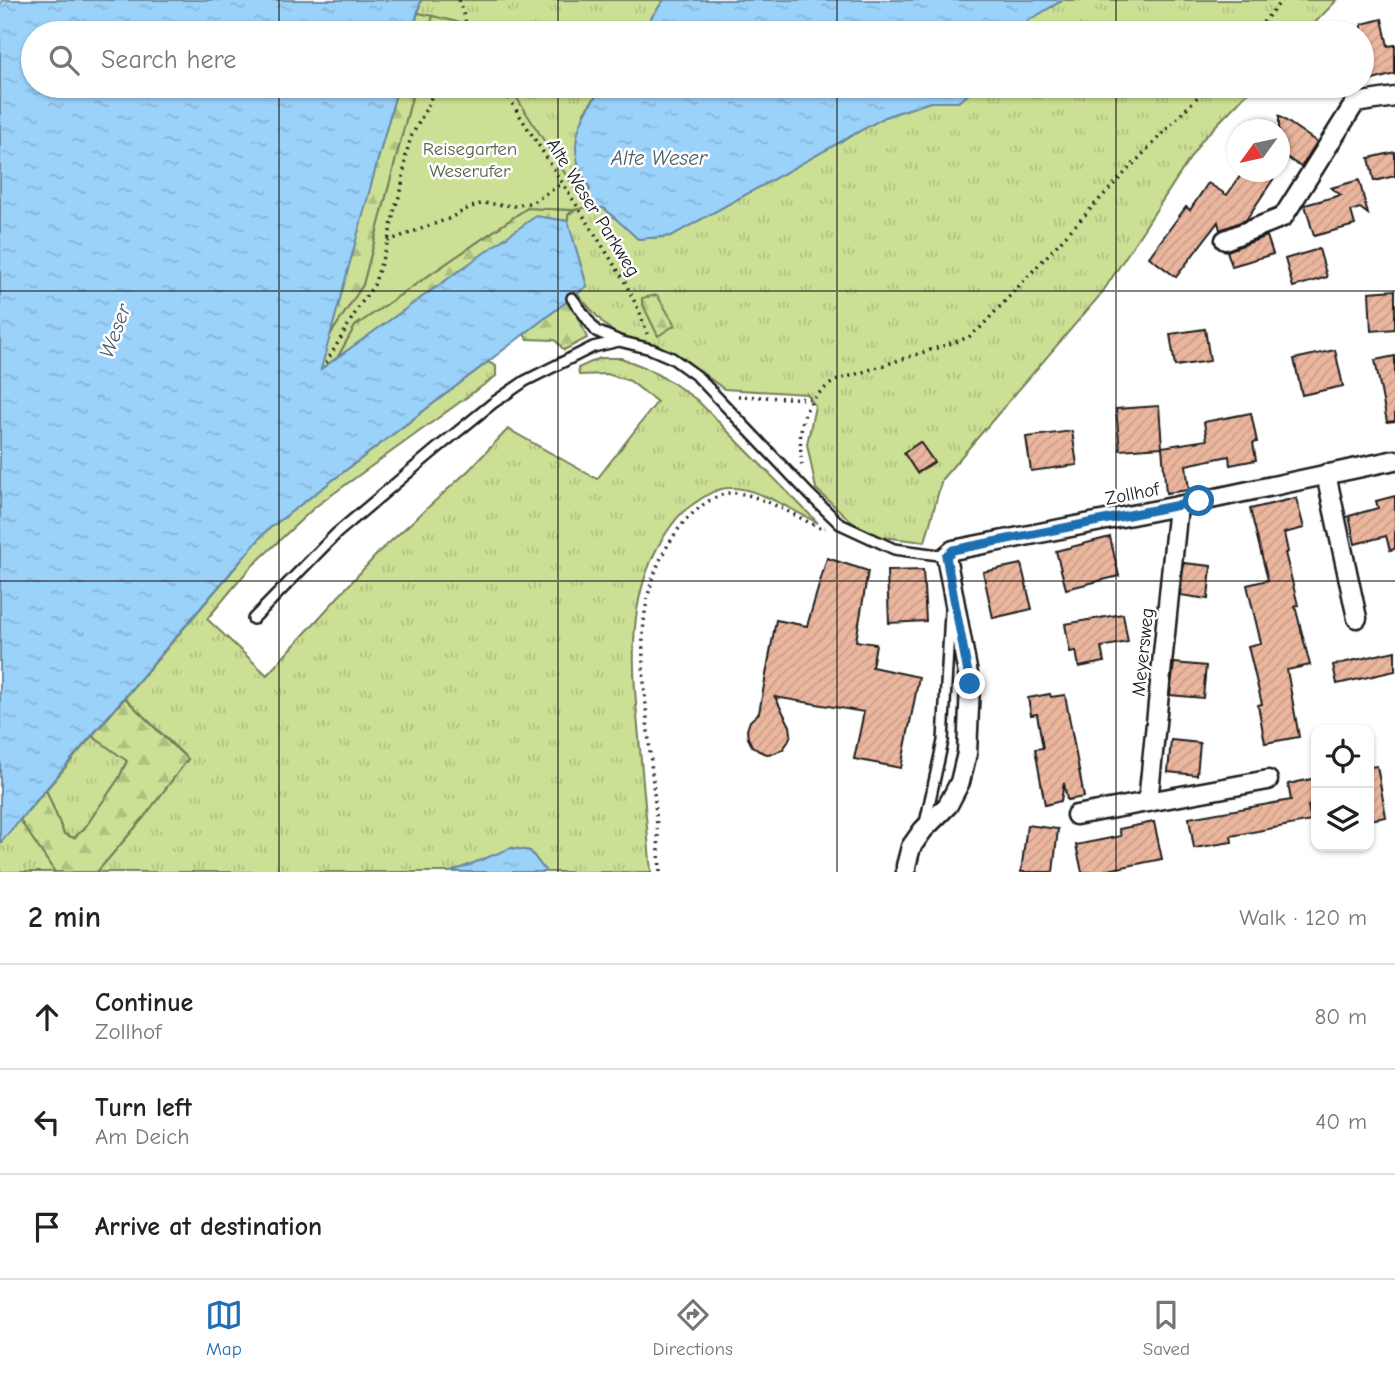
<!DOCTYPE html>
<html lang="en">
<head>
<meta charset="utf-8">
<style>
	body { margin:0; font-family:"Comic Neue",sans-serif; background:#f2f2f2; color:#222 }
	.controls { position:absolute; right:21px; bottom:21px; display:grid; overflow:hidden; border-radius:14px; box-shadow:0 2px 5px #0004 }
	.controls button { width:63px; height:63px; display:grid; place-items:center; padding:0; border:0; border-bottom:2px solid #e0e0e0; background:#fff; color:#222; font:35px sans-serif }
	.compass { position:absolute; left:1227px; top:119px; width:63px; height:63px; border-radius:50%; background:#fff; box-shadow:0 2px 5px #0004; rotate:237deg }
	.stop { position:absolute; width:21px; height:21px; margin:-16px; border:5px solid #1f6fb2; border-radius:50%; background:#fff }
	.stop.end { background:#1f6fb2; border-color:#fff; box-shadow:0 2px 7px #0008 }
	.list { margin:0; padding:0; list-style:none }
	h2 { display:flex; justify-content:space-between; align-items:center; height:91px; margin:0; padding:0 28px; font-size:30px }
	h2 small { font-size:23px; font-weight:400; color:#767676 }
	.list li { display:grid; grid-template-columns:46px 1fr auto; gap:21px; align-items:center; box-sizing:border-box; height:105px; padding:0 28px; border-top:2px solid #e0e0e0 }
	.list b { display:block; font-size:26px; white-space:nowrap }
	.list p { margin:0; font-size:23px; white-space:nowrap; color:#767676 }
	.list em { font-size:23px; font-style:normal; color:#767676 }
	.icon { flex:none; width:38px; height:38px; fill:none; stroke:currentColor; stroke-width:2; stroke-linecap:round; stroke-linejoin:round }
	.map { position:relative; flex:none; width:1395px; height:872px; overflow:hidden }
	.search { position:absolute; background:#fff; box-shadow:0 2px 5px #0004; left:21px; right:21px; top:21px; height:77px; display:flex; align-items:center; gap:18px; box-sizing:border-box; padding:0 24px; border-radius:38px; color:#767676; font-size:26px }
	.sheet { height:406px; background:#fff }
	nav { display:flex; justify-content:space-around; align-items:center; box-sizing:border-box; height:98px; border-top:2px solid #e0e0e0; background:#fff; font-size:19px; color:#767676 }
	nav a { display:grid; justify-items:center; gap:4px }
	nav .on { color:#1f6fb2 }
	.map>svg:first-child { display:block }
	.grass { fill:url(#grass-tufts); stroke:#747e58; stroke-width:2 }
	.forest { fill:url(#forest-firs); stroke:#747e58; stroke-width:2 }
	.park { fill:#cbe095; stroke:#747e58; stroke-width:2 }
	.water { fill:url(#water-ripples); stroke:#6889a1; stroke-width:2 }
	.building { fill:url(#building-hatch); stroke:#1c1c1c; stroke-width:2 }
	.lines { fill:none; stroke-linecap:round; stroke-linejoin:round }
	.lane-casing { stroke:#1c1c1c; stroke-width:14 }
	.street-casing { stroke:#1c1c1c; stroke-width:23 }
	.path { stroke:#1c1c1c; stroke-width:3.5; stroke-dasharray:2 5; stroke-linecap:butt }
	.lane { stroke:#fff; stroke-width:9 }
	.street { stroke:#fff; stroke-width:18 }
	.route { stroke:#1f6fb2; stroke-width:9 }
	.grid { fill:none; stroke:#1c1c1c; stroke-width:2; stroke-opacity:0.55 }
	.labels { text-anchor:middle; stroke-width:5; stroke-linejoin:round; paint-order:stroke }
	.park-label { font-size:19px; fill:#596146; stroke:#fff }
	.street-label { font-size:19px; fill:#1c1c1c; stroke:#fff }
	.water-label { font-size:21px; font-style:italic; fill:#485c6a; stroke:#fff }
</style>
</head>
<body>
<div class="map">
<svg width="1395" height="872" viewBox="0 0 1395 872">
	<defs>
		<pattern id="grass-tufts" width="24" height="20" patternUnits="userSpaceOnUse" patternTransform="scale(1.75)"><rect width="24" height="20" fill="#cbe095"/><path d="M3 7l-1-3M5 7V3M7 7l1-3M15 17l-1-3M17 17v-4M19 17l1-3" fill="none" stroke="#aec080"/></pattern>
		<pattern id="forest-firs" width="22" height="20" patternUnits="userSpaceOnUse" patternTransform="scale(1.75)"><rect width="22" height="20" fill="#cbe095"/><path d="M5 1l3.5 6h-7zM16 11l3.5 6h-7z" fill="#aec080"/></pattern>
		<pattern id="water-ripples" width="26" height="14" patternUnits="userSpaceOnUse" patternTransform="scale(1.75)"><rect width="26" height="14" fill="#9bd2fa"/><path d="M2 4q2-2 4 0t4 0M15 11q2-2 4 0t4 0" fill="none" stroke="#85b4d6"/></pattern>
		<pattern id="building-hatch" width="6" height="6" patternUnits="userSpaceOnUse" patternTransform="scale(1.75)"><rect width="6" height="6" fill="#ebb69e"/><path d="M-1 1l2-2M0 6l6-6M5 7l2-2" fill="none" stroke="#c99c88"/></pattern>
	</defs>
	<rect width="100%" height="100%" fill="#fff"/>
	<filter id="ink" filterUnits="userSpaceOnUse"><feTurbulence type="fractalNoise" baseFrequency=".0143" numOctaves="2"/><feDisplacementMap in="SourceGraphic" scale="14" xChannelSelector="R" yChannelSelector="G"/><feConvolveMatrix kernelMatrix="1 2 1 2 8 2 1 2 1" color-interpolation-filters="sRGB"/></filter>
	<g filter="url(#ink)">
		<!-- grass -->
		<g class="grass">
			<polygon points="421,0 664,0 640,33 477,33 473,26 418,13"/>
			<polygon points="1063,0 1337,0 1305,33 1007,33"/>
			<polygon points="509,86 603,86 584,112 579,167 590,189 585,203 541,138"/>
			<path d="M979,86H1254L1202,140L1102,293L942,479L925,542L882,537L853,523L816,489L807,444L815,406L807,394L724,389L682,358L618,336L604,324L577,294L587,286L568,223V215C576,208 595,203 605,209C613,213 630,232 638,239L671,236L887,116L930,102H958Z"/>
			<path d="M600,358H621L644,367L673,383L697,400L818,523C795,512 755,486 730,488C715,488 705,496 692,505C678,514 670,527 661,541C623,607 634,677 640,749C644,790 647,831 651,872H546L530,851L512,848L451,872H97L144,817L188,759L125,698L266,531L488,362L496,366V376L315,507L249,569L207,619L267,675L379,552L469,470L508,429L597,479L657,402L630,381L607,374L579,375L578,368Z"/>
			<polygon points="92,736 127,760 119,778 84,829 74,838 64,834 46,790"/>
			<polygon points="20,820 55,872 0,872 0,843"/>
		</g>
		<!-- forest -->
		<g class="forest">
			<polygon points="418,13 433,16 428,33 412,33"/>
			<polygon points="398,86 415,86 363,285 329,337"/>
			<polygon points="527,208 573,210 568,215 568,221 536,217 337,358 355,326"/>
			<polygon points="657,295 675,325 658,336 642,303 642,298"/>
			<polygon points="566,302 577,313 587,338 564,350 555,340 527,339 524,334"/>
			<polygon points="125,698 172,745 188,759 144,817 97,872 55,872 20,820 46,790 64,834 74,838 84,829 119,778 127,761 92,736"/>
		</g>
		<!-- park -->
		<g class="park">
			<polygon points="433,16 473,26 477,33 428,33"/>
			<polygon points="415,86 509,86 580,197 589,207 573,210 527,208 355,326 337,358 320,369 329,337 363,285"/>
		</g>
		<!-- water -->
		<g class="water">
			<polygon points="2,0 421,0 412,33 33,33 33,86 398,86 321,369 536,216 568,221 587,286 266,531 0,843 0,5"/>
			<polygon points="664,0 1063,0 1007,33 640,33"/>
			<path d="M603,86H979L958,102H930L887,116L671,236L638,239L604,208L589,207L585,203L590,189C587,182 583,176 580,169C568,137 585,111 603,86Z"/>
			<polygon points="511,848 530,851 546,872 451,872"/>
		</g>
		<!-- building -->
		<g class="building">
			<polygon points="1382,19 1388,46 1395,45 1395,74 1362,83 1362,24"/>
			<polygon points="1279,116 1317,142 1301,167 1279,152"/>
			<polygon points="1395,152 1395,176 1374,181 1369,158"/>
			<polygon points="1243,172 1278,172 1246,220 1220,230 1218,222 1176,277 1149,257 1186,207 1190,210 1208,183 1227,195"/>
			<polygon points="1359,180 1368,214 1360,208 1351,211 1355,225 1314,236 1305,205 1341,195 1331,188"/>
			<polygon points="1267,236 1273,254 1232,266 1227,251"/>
			<polygon points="1319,249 1327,277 1293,287 1285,259"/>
			<polygon points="1395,290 1395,329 1371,331 1369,292"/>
			<polygon points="1205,329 1210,361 1175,366 1170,334"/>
			<polygon points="1335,350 1343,386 1302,395 1294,359"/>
			<polygon points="1395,356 1395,421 1387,422 1375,360"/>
			<polygon points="1159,406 1162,447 1120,450 1116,409"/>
			<polygon points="1251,413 1257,442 1253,443 1256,460 1230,465 1229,456 1186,465 1189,490 1166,493 1162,447 1207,440 1204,422"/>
			<polygon points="1072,431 1077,465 1031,471 1026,437"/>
			<polygon points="920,442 934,462 917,473 904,453"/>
			<polygon points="1395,496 1395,549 1390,550 1386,536 1355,544 1349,516 1378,508 1376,501"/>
			<polygon points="1296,498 1304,528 1284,533 1288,552 1285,553 1298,605 1295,606 1310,665 1287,670 1299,737 1265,743 1258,705 1262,704 1248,646 1261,643 1247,585 1268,580 1250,509"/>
			<polygon points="1110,537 1119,576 1066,589 1056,551"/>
			<polygon points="827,558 868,571 856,641 876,644 872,667 919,677 901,768 854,759 864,712 775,697 790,726 791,734 788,742 783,749 775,753 767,754 759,751 752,746 748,738 747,730 750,721 759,713 776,620 807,626"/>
			<polygon points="1184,563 1211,566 1208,599 1180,595"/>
			<polygon points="1021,564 1032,609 993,618 983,572"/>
			<polygon points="923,570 926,621 889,623 887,571"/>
			<polygon points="1123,614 1128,642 1101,647 1104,662 1079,667 1076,651 1070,652 1065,624"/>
			<polygon points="1395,651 1395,671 1337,684 1333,665"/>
			<polygon points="1174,663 1206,666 1203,698 1170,695"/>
			<polygon points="1050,694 1051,697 1065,695 1084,797 1067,800 1064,783 1061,801 1045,805 1035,749 1043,748 1037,714 1031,715 1028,698"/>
			<polygon points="1171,740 1200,743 1197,775 1168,772"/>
			<polygon points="1377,766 1386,817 1369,820 1369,767"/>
			<polygon points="1316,778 1316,804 1308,806 1311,821 1231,836 1232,842 1194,848 1189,818 1291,800 1288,784"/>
			<polygon points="1154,822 1162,859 1098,872 1082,872 1076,845 1121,836 1119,829"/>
			<polygon points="1027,825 1058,829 1053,872 1021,872"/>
		</g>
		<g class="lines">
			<!-- lane casing -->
			<g class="lane-casing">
				<g id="lane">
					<polyline points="572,298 596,331 617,340"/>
					<polyline points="253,619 337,533 435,450 493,403 525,381 593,347 619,341 651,349 672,358 697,376 809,494 840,524 894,549 946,556"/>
					<polyline points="925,823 943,741 950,612"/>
				</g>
			</g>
			<!-- street casing -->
			<g class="street-casing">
				<g id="street">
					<polyline points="1225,240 1283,217 1355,103 1395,97"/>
					<polyline points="1326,474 1357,618"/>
					<polyline points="1148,802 1268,780"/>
					<polyline points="1076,815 1148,802 1178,506"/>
					<polyline points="906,872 906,866 911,847 923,830 948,805 960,782 967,753 970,685 946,556 953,550 1178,506 1395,460"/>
				</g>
			</g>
			<!-- path -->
			<g class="path">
				<polyline points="459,0 469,33"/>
				<polyline points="1254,33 1282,0"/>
				<polyline points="501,86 624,280 640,313 647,334"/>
				<polyline points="388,241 448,219 469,208 483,203 515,206 533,202 563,183"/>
				<polyline points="326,363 360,305 374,285 388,241 395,208 401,191 406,155 411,137 429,103 433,92 434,86"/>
				<polyline points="738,396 812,399"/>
				<path d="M802,465C798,427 800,403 835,381L955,342L969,337L980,328L1097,202L1208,86"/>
				<path d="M660,872C658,821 651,770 647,719C642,660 636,606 664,552C672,538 680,525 692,514C702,505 715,495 729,493C753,490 799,518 822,529L825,528"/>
			</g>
			<!-- lane -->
			<use href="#lane" class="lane"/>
			<!-- street -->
			<use href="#street" class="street"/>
		</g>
	</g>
	<g class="lines" filter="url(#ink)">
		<!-- route -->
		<polyline class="route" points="970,684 946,556 953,550 1199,501"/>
	</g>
	<!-- grid -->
	<path class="grid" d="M279,0V33M558,0V33M837,0V33M1116,0V33M279,86V872M558,86V872M837,86V872M1116,86V872M0,291H1395M0,581H1395"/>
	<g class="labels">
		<!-- park labels -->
		<g class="park-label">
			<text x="470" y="155">Reisegarten<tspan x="470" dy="22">Weserufer</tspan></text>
		</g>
		<!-- street labels -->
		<g class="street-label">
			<text transform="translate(594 207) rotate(58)" y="7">Alte Weser Parkweg</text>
			<text transform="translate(1132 493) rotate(-11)" y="7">Zollhof</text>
			<text transform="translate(1142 652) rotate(-84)" y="7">Meyersweg</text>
		</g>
		<!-- water labels -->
		<g class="water-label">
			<text x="659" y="165">Alte Weser</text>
			<text transform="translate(115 331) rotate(-70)" y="7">Weser</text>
		</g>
	</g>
</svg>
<div class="controls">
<button><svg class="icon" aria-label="locate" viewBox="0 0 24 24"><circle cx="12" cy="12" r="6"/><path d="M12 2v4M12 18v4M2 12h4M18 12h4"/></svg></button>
<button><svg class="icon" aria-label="layers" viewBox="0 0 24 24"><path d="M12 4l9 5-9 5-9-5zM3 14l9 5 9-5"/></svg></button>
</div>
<svg class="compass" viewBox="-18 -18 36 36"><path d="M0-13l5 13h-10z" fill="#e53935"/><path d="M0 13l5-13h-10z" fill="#767676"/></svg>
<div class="stop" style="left:1199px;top:501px"></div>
<div class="stop end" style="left:970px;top:684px"></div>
<div class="search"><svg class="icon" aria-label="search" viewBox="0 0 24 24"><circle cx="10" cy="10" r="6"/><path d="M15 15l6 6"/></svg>Search here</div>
</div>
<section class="sheet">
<h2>2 min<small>Walk · 120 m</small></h2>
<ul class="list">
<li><svg class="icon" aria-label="ahead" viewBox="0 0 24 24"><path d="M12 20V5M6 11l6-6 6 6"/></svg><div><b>Continue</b><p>Zollhof</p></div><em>80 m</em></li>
<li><svg class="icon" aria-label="left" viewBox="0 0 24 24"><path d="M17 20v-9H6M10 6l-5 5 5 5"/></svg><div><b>Turn left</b><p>Am Deich</p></div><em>40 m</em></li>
<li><svg class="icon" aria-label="arrive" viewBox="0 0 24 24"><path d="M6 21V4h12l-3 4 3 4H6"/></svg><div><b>Arrive at destination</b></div></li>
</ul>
</section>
<nav>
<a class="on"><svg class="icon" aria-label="map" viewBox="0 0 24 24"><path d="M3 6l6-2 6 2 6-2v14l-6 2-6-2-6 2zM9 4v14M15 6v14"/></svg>Map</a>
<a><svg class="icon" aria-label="directions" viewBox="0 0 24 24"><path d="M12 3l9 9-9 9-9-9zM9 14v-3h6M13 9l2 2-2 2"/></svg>Directions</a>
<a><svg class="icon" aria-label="saved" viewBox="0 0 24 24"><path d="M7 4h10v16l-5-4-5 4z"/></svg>Saved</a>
</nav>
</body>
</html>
